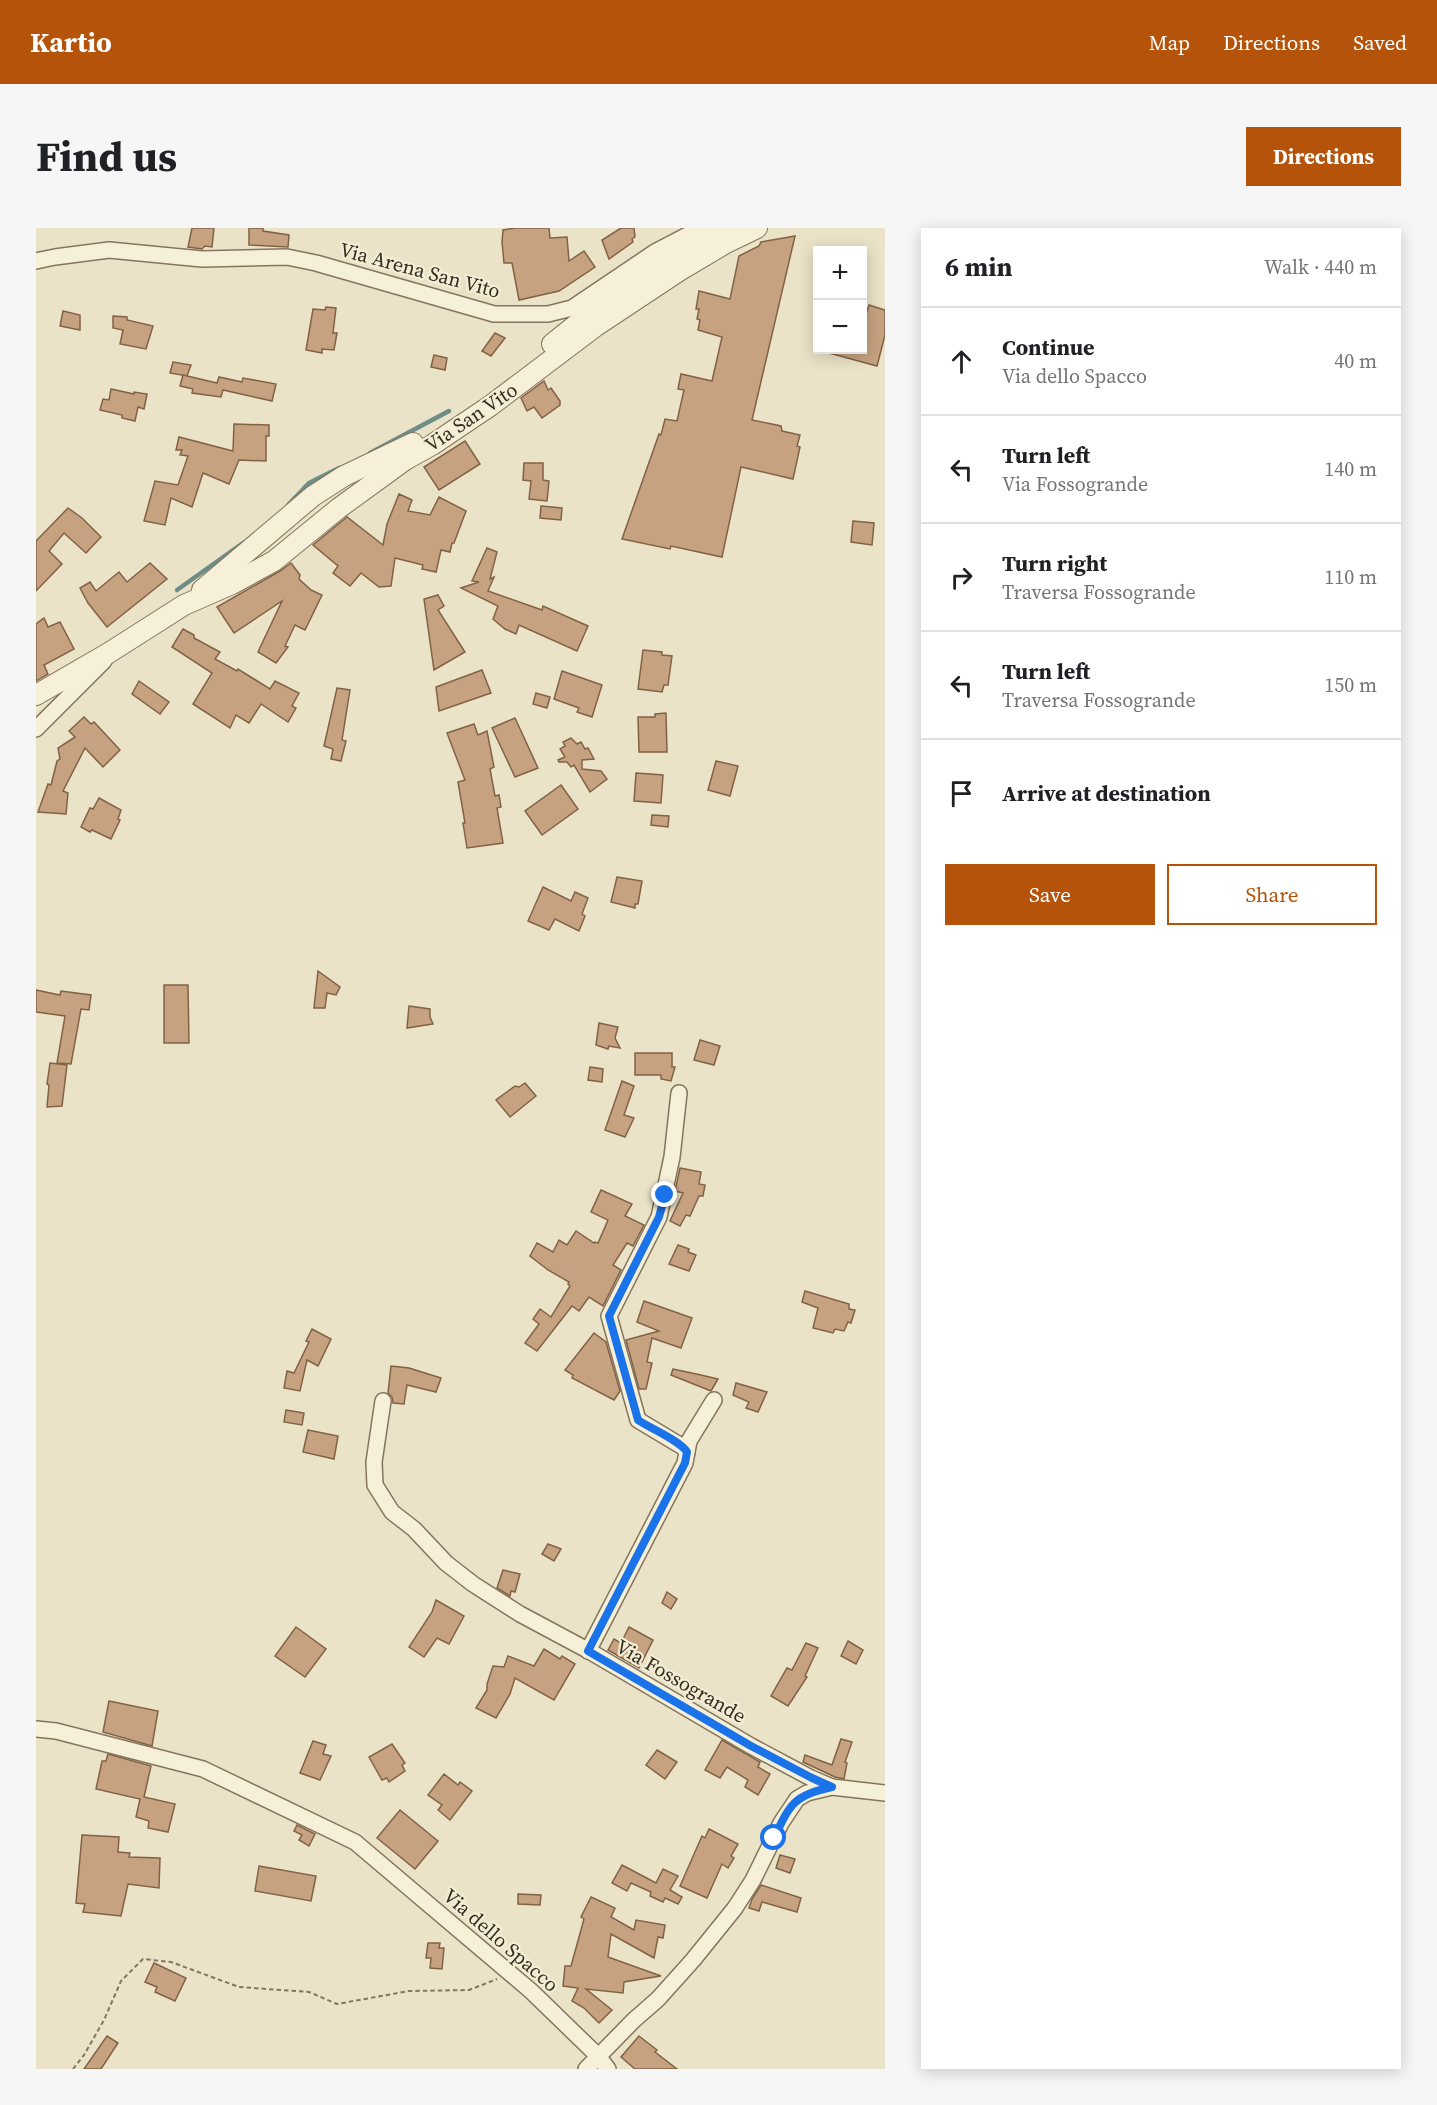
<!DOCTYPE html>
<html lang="en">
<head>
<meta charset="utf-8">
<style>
	body { margin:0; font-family:"Source Serif 4",serif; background:#f6f6f6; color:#202124 }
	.controls { position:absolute; right:18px; top:18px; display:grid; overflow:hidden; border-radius:0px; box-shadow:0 3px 15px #0003 }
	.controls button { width:54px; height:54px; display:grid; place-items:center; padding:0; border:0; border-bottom:2px solid #e0e0e0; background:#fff; color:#202124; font:30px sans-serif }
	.stop { position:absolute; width:18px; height:18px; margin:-14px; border:4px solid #1a73e8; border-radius:50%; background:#fff }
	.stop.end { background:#1a73e8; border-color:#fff; box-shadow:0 2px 6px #0008 }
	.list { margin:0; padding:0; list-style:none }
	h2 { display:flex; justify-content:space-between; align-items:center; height:78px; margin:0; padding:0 24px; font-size:26px }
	h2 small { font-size:20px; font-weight:400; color:#757577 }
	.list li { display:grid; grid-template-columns:39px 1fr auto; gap:18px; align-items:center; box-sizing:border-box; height:108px; padding:0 24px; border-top:2px solid #e0e0e0 }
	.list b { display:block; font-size:22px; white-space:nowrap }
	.list p { margin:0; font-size:20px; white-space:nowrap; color:#757577 }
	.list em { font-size:20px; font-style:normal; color:#757577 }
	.actions { display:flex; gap:12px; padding:18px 24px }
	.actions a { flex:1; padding:14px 0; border:2px solid #b45309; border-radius:0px; text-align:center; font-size:21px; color:#b45309 }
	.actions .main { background:#b45309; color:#fff }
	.icon { flex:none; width:33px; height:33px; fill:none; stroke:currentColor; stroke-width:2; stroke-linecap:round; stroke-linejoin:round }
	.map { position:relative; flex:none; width:849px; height:1841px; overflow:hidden; border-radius:0px }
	header { display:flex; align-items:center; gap:36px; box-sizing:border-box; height:84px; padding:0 30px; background:#b45309; color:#fff }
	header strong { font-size:28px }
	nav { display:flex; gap:33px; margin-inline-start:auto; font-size:21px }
	.intro { display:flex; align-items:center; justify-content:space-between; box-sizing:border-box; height:144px; padding:0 36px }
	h1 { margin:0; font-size:42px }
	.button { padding:15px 27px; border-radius:0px; background:#b45309; color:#fff; font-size:21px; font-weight:700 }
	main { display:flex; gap:36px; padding:0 36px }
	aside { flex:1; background:#fff; border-radius:0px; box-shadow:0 3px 15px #0003 }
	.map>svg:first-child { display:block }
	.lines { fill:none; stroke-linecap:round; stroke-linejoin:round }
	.stream { stroke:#6f8d87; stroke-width:4.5 }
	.building { fill:#c6a280; stroke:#826245; stroke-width:1.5 }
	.minor-casing { stroke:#85755e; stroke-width:18 }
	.tertiary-casing { stroke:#85755e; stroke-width:22 }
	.path { stroke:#85755e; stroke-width:2; stroke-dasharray:4.5 3; stroke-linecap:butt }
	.minor { stroke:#f6f0d9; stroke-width:15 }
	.tertiary { stroke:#f6f0d9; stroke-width:20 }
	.route { stroke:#1a73e8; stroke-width:8 }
	.labels { text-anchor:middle; stroke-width:4.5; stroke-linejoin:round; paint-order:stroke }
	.street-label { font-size:20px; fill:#362d20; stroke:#f3edd6 }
</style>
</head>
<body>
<header>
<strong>Kartio</strong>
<nav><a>Map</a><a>Directions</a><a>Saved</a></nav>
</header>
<div class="intro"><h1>Find us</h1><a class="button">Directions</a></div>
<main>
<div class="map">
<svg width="849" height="1841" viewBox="0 0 849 1841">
	<rect width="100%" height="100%" fill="#ebe3c7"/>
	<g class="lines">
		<!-- stream -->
		<g class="stream">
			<polyline points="334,225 413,183"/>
			<polyline points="252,277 273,255 303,240"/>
			<polyline points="141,362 207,315"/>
		</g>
	</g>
	<!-- building -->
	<g class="building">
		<polygon points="156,0 178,0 176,19 169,18 166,21 152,19"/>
		<polygon points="213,0 227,0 227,3 253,7 252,19 213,17"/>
		<polygon points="479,0 513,0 514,10 531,9 533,33 548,23 559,39 523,63 483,72 476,35 468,35 466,14 467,2"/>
		<polygon points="585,0 598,0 599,9 596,11 597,14 573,31 566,12"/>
		<polygon points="759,8 716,192 745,198 746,203 764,207 761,218 764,219 757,251 705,239 686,329 635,318 634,321 586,311 623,206 625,207 629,191 641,193 648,162 642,161 645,146 676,153 686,109 662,102 664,92 661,91 663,81 660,81 663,63 694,71 703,28 723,18 725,14"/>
		<polygon points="833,77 849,82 849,107 841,138 793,125 794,122 826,122 826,98"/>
		<polygon points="290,79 300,80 297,105 301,105 298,122 286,121 286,125 270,122 277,81 289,82"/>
		<polygon points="27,83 44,87 44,102 24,98"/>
		<polygon points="77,88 91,89 91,92 117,98 110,121 84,116 87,102 77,100"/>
		<polygon points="459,105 469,110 455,128 446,123"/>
		<polygon points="398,127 411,130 409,142 395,139"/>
		<polygon points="137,134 155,137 151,148 134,145"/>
		<polygon points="147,147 181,155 183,149 206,154 207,150 240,156 236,173 187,162 185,169 156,165 157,161 144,158"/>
		<polygon points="508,153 512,162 515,160 524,173 524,177 506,190 498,179 491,183 485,170"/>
		<polygon points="75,161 98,166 98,164 111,166 108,181 102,179 99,193 86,190 86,187 64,182 67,171 73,172"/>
		<polygon points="198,196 233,197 233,208 230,208 230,233 203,232 193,256 167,245 156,279 135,270 129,297 108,293 119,253 142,257 152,228 144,227 146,222 140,222 143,209 197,223"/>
		<polygon points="429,213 444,236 403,262 388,239"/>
		<polygon points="488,235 507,235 507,252 513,253 511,273 493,271 495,253 487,252"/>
		<polygon points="363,266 376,272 372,283 394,287 403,269 430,283 418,315 416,315 414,324 405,322 400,344 386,341 387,337 359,330 355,358 343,359 325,345 314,358 297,345 302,338 277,317 311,289 347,317 351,296"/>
		<polygon points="505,278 526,280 525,292 504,290"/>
		<polygon points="32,280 46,290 65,309 50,325 28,305 13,323 26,336 0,363 0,313"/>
		<polygon points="817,293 838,295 836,317 815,314"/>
		<polygon points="451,320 461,324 454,351 458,349 452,363 506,382 507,378 552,398 541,423 483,397 480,406 469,401 457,391 462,378 425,360 443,354 436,353"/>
		<polygon points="114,335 131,351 71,399 52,375 44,360 54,354 60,363 83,344 91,354"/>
		<polygon points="255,335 264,347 263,351 275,362 286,367 269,402 259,397 249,418 252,419 240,435 222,424 246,373 198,405 181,379 244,343"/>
		<polygon points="402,367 408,378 402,382 429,424 398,442 388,371"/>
		<polygon points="8,390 12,399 24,394 38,421 8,437 12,446 0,453 0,396"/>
		<polygon points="147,401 158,407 158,410 184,424 179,431 201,443 202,441 234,461 239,453 263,465 256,478 260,480 252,494 225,476 213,495 200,487 194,500 157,476 176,445 136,419"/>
		<polygon points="607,422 626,424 626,427 636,428 632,457 628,457 626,464 602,461"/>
		<polygon points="446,442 455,465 403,483 400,459"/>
		<polygon points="526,443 566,457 556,489 541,484 543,480 518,471"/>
		<polygon points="103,453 133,474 124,486 96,466"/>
		<polygon points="301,460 314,462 306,512 310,513 305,533 295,531 297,521 288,518"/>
		<polygon points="500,465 514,469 511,480 497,476"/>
		<polygon points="630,485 631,524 603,524 602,489 619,489 619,486"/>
		<polygon points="48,489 55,496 58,494 84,522 67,539 49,520 27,563 32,565 30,586 2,584 12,556 15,557 21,533 24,531 22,520 39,509 33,503"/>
		<polygon points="479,490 502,540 479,549 456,500"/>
		<polygon points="438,496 442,507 451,503 458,539 454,541 459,568 463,567 465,579 461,580 467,615 431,620 427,595 429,595 422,554 429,552 411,505"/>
		<polygon points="535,510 541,516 545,514 549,521 552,520 558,531 546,532 546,541 565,543 571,551 554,564 538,537 535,539 531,534 523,534 522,532 529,529 524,521 529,518 527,514"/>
		<polygon points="680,533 702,538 694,568 672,562"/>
		<polygon points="600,545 627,547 625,575 598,573"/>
		<polygon points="525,557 542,581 506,607 489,583"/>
		<polygon points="63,570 85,582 82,591 84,592 75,611 56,602 54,604 45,599 54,580 57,581"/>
		<polygon points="616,587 633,588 632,599 615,597"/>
		<polygon points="581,649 606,653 602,676 599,676 599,680 575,674"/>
		<polygon points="507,659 535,673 539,664 552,670 546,686 549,688 543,703 519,691 513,702 492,693"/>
		<polygon points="282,743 304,759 300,767 291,765 289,780 278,780"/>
		<polygon points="128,757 152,757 153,815 128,815"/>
		<polygon points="0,762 24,767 25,763 55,767 53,782 45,781 35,836 21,835 29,788 0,784"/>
		<polygon points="373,778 394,781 394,789 397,796 371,800"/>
		<polygon points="563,795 582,799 579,810 584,820 573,818 572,821 560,817"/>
		<polygon points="664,812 684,818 678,837 658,832"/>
		<polygon points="599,825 636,825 636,839 639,839 635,853 625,851 625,847 599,847"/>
		<polygon points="14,835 31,837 26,878 11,879 13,857 11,856"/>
		<polygon points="554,839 567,841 566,854 552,852"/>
		<polygon points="586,853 598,858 588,887 598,890 589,909 569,902"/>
		<polygon points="489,855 500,868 474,889 460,872 479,858 483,859"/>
		<polygon points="644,940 665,944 663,956 669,957 667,968 663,968 654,988 650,987 644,998 634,993 647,965 639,963"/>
		<polygon points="565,962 596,976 589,988 608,997 597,1018 591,1015 577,1037 585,1042 567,1078 553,1069 543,1083 536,1078 501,1123 489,1115 503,1096 497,1091 504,1081 515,1089 534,1058 532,1056 533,1054 512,1042 494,1028 501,1015 517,1024 523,1012 531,1017 540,1003 558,1015 559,1014 562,1015 572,992 555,984"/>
		<polygon points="642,1017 653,1021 652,1024 660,1027 653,1043 633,1036"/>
		<polygon points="769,1063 813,1076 813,1081 819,1082 815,1095 812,1094 808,1103 799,1101 797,1105 777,1100 782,1080 766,1074"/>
		<polygon points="608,1073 656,1090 645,1120 616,1110 611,1134 616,1135 610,1161 603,1161 590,1112 623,1103 601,1094"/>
		<polygon points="276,1101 295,1111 282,1138 271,1132 264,1163 248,1160 251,1143 258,1145 273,1114 270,1113"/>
		<polygon points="558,1105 570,1114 584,1163 578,1172 536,1150 537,1147 529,1142"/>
		<polygon points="355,1138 373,1140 405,1150 400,1164 371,1157 368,1176 357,1175 356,1169 352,1165"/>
		<polygon points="637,1141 665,1147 682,1151 675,1163 635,1147"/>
		<polygon points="700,1155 731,1164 722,1184 710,1180 713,1174 697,1167"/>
		<polygon points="250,1182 268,1185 266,1197 248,1194"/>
		<polygon points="272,1202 302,1208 298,1231 267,1224"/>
		<polygon points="512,1316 525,1321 518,1333 506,1326"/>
		<polygon points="467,1342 484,1346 479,1364 475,1363 474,1368 461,1360"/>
		<polygon points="631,1364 641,1371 635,1381 626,1375"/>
		<polygon points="400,1372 428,1388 413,1416 401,1410 388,1429 373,1419 396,1384"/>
		<polygon points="260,1399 290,1421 269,1449 239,1428"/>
		<polygon points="593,1399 617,1412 603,1440 572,1422 578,1411 585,1415"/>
		<polygon points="812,1413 827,1422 820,1436 805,1428"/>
		<polygon points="770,1415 782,1420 769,1448 771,1449 752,1478 735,1468 751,1440 756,1442"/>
		<polygon points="508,1421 524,1431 526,1428 539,1436 518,1472 479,1450 474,1466 460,1490 440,1480 451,1462 451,1456 457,1438 468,1439 472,1428 498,1438"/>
		<polygon points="73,1473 122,1483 116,1518 67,1504"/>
		<polygon points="805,1511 816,1514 809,1534 811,1535 808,1551 799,1549 767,1534 769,1527 796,1537"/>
		<polygon points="686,1512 724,1534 722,1539 734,1546 722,1567 709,1559 712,1552 691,1539 684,1550 669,1542"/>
		<polygon points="277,1513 290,1517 287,1526 295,1528 284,1552 264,1545"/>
		<polygon points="356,1516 369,1535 366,1537 369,1543 353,1554 351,1550 346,1552 333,1529"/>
		<polygon points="621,1522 641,1534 629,1551 610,1537"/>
		<polygon points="72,1526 115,1538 108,1569 139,1576 132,1604 112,1600 113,1593 100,1589 104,1571 60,1561 66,1533 70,1533"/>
		<polygon points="408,1546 422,1557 424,1554 436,1563 414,1592 402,1582 406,1577 392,1567"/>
		<polygon points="364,1582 402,1613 379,1641 341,1610"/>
		<polygon points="261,1597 279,1606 273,1618 263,1612 266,1607 258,1603"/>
		<polygon points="673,1601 702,1616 695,1628 698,1630 692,1640 686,1636 671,1670 644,1658 666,1608 669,1610"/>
		<polygon points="46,1607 83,1609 82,1624 94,1625 93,1629 124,1630 123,1660 92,1656 85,1688 47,1684 49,1676 40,1675"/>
		<polygon points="744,1627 759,1631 754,1645 740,1640"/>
		<polygon points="586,1637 620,1655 627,1641 642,1648 634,1662 646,1669 642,1676 629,1670 627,1674 614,1668 615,1664 595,1655 591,1663 576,1655"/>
		<polygon points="223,1638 280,1648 275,1673 219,1663"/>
		<polygon points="725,1657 765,1670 761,1684 726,1674 723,1683 713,1680 716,1671"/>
		<polygon points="482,1666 505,1667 504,1677 482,1676"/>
		<polygon points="555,1669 579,1680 575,1689 598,1702 600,1692 629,1697 627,1710 622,1709 618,1730 575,1706 572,1729 625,1748 588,1754 587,1765 550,1761 576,1782 563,1795 548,1780 536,1773 542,1760 527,1758 529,1738 535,1738 548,1691 545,1689"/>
		<polygon points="392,1715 404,1715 403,1720 408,1720 406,1741 394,1740 395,1730 390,1730"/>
		<polygon points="118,1735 150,1750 139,1773 119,1764 121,1759 109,1754"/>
		<polygon points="71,1808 82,1815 65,1841 48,1841"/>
		<polygon points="603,1808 621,1822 619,1824 641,1841 599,1841 585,1829"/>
	</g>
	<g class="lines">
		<!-- minor casing -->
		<g class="minor-casing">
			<g id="minor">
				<polyline points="0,33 19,29 73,22 166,31 251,29 280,35 458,86 512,86 536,80 619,24 665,0"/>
				<polyline points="0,501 68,433"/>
				<polyline points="347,1173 338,1234 339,1257 356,1284 378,1301 410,1335 437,1356 484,1386 555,1424 715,1518 775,1550 796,1559 849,1565"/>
				<polyline points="651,1224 653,1213 678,1172"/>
				<polyline points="552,1423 649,1235 651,1224 647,1219 602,1192 573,1088 623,989 636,929 643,865"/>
				<polyline points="0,1501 20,1503 167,1541 319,1614 495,1763 562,1828 572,1841"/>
				<polyline points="550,1841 598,1792 622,1771 657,1732 699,1680 717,1652 745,1595 761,1571 771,1565 796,1559"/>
			</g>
		</g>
		<!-- tertiary casing -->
		<g class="tertiary-casing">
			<g id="tertiary">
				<path d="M516,116C569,73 625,30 687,0"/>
				<polyline points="166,362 277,268 308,248 377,215"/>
				<polyline points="0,467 71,426 148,377 196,356 238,333 303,280 369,232 396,217 454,178 560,98 643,43 690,15 721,0"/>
			</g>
		</g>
		<!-- path -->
		<polyline class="path" points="37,1841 48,1827 68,1792 85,1753 107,1731 135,1734 203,1759 273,1764 301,1776 373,1763 433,1762 461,1751"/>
		<!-- minor -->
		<use href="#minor" class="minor"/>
		<!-- tertiary -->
		<use href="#tertiary" class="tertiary"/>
	</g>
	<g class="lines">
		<!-- route -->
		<path class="route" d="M629,967L623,989L573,1088L602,1192C615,1201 643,1212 651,1224L649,1235L552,1423L715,1518L776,1550L796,1559C758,1567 754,1576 738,1610"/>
	</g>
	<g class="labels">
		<!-- street labels -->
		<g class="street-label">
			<text transform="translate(384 42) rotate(15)" y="7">Via Arena San Vito</text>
			<text transform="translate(435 189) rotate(-34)" y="7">Via San Vito</text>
			<text transform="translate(645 1453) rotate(30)" y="7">Via Fossogrande</text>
			<text transform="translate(465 1712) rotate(41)" y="7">Via dello Spacco</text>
		</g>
	</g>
</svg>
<div class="controls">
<button>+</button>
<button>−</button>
</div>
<div class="stop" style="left:738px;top:1610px"></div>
<div class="stop end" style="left:629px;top:967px"></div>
</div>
<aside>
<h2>6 min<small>Walk · 440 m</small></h2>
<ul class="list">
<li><svg class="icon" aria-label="ahead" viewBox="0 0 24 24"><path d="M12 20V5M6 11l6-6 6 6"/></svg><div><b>Continue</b><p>Via dello Spacco</p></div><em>40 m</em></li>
<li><svg class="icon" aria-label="left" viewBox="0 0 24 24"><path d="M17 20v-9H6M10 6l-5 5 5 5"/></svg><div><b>Turn left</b><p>Via Fossogrande</p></div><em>140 m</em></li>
<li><svg class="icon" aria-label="right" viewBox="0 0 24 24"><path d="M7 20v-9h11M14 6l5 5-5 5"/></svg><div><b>Turn right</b><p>Traversa Fossogrande</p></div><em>110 m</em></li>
<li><svg class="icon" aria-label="left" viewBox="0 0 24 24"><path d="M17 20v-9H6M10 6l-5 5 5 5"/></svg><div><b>Turn left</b><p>Traversa Fossogrande</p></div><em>150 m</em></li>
<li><svg class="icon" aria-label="arrive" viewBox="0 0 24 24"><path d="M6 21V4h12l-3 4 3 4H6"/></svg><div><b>Arrive at destination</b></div></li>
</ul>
<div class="actions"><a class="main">Save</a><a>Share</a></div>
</aside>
</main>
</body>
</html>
